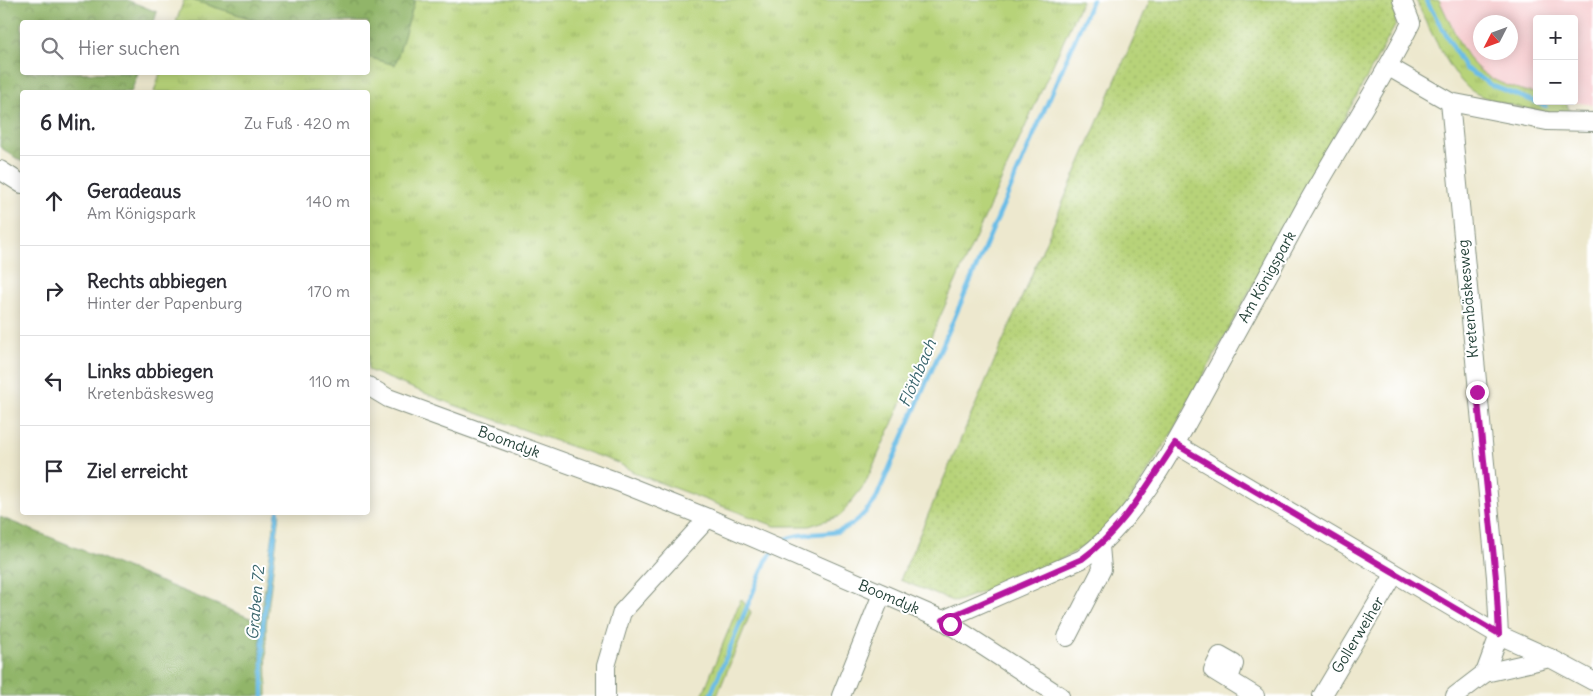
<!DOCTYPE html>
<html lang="de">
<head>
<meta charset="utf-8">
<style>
	body { margin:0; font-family:Delius,sans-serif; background:#f2f2f3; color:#2b2b33 }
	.controls { position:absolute; right:15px; top:15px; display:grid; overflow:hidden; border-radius:5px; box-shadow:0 2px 12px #0003 }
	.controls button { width:45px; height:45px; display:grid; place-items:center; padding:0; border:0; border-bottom:1px solid #e1e1e2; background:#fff; color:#2b2b33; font:25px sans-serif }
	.compass { position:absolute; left:1473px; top:15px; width:45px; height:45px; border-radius:50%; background:#fff; box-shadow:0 2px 12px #0003; rotate:228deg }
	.stop { position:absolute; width:15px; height:15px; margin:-11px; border:4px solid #b5179e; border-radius:50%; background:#fff }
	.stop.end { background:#b5179e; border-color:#fff; box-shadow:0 1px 5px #0008 }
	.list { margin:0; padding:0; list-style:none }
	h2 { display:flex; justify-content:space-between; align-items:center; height:65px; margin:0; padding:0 20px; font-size:21px }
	h2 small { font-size:16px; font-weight:400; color:#7c7c81 }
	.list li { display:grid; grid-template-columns:32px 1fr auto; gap:15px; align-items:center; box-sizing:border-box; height:90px; padding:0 20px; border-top:1px solid #e1e1e2 }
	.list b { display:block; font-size:19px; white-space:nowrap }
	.list p { margin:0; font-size:16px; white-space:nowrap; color:#7c7c81 }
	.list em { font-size:16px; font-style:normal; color:#7c7c81 }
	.icon { flex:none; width:28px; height:28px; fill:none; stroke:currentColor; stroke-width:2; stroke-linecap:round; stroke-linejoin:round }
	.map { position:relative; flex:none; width:1593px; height:696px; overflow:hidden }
	.search { position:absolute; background:#fff; box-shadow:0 2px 12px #0003; left:20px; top:20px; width:350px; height:55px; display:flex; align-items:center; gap:12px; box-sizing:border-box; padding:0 18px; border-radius:5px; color:#7c7c81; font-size:19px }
	.panel { position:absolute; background:#fff; box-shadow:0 2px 12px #0003; left:20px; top:90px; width:350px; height:425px; border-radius:5px }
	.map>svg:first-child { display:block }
	.built { fill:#f7cfd2; fill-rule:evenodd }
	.grass { fill:url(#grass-tufts); stroke:#6b8856 }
	.forest { fill:url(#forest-crowns); stroke:#58794e }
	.garden { fill:url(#garden-dots); stroke:#6b8856 }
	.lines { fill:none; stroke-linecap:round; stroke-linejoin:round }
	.stream { stroke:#6bbde7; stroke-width:4.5 }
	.minor-casing { stroke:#869281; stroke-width:20 }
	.minor { stroke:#fff; stroke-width:18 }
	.route { stroke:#b5179e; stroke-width:6 }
	.labels { text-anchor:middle; stroke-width:4; stroke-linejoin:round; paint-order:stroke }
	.street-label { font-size:15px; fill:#1f3d34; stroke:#fff }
	.water-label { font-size:16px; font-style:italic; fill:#36636a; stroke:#fff }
</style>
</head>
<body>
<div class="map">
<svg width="1593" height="696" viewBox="0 0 1593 696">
	<defs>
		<pattern id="grass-tufts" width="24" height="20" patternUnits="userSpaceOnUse" patternTransform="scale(1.25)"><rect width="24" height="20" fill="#b7d379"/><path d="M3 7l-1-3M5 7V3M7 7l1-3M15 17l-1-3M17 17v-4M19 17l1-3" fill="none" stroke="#9db669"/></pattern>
		<pattern id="forest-crowns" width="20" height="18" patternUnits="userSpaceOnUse" patternTransform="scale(1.25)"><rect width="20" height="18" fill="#91b569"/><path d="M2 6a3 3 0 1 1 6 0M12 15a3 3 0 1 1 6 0" fill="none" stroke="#769457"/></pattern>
		<pattern id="garden-dots" width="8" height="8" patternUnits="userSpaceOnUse" patternTransform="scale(1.25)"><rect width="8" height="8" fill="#b7d379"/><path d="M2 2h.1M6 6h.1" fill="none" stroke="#9db669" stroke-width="1.8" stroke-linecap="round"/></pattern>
	</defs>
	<rect width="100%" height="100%" fill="#fff"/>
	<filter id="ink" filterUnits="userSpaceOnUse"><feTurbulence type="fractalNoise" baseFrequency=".02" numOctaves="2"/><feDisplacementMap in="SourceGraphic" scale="10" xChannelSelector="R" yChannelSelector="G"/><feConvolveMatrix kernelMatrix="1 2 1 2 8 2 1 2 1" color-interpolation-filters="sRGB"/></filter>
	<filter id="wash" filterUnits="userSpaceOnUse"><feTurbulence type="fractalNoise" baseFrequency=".0096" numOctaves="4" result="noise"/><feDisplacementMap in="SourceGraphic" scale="20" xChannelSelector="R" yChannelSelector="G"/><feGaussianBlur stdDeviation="1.12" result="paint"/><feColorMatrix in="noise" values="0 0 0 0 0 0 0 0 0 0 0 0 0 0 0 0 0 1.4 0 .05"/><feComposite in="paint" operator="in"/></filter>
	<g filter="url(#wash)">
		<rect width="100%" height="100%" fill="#ede8ce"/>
		<!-- built -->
		<path class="built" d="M1439,0H1593V105L1567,101H1574V19H1537V94L1514,89L1484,76L1470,62ZM1480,22H1510V52H1480Z"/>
		<!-- grass -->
		<g class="grass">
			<polygon points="184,0 192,0 262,22 176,22"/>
			<polygon points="415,0 1082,0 865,484 840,516 809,526 775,526 637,474 618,463 454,405 368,370 368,92 154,92 160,73 368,72 368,57 395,65"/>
			<path d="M1416,0H1439C1468,59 1467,78 1537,94V101H1565L1573,117C1547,112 1493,105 1472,91C1452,78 1426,23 1416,0Z"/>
			<polygon points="276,513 280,513 266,625 267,696 262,696 260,622"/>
			<polygon points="741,599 751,612 717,696 702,696"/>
		</g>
		<!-- forest -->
		<g class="forest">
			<polygon points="0,0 127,0 157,12 154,22 22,22 22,72 138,73 131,92 22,92 22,162 0,147"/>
			<polygon points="192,0 415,0 395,65 368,57 368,22 262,22"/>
			<polygon points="0,517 260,622 262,696 0,696"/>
		</g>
		<!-- garden -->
		<polygon class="garden" points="1150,0 1394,0 1396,24 1171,434 1130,500 1109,528 1081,548 1044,569 955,602 900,580"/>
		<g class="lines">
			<!-- stream -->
			<g class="stream">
				<polyline points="1426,0 1465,68 1493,86 1546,106"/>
				<path d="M779,544C790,531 822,536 839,531C854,526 865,513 875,501L1092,0"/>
				<polyline points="263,696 263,624 278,512"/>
				<polyline points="710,696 766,561 773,552"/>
			</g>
		</g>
	</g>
	<g filter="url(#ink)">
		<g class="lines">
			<!-- minor casing -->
			<g class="minor-casing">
				<g id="minor">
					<polyline points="1389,67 1450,102 1547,121 1593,122"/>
					<polyline points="1450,102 1496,577 1499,635 1485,673"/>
					<polyline points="0,170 22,184"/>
					<polyline points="368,386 388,398 618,482 708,518 943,620 1060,696"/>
					<polyline points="1175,444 1499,635 1550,658 1593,681"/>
					<path d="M943,620L1082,559C1140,517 1177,441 1211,379C1241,324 1272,269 1302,213C1337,149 1378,89 1411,23L1402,0"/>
					<polyline points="1067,637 1102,569 1100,546"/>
					<polyline points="1229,679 1234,664 1220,656 1213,670 1255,696"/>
					<polyline points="606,696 606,666 622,612 708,518"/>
					<polyline points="841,696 882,594"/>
					<polyline points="1322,696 1394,575"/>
					<polyline points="1455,696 1485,673 1550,658"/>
				</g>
			</g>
			<!-- minor -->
			<use href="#minor" class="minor"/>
		</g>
	</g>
	<g class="lines" filter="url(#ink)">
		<!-- route -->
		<path class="route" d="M950,624L943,620L1082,559C1123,529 1147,486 1175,444L1499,634L1496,578L1477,392"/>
	</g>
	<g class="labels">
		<!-- street labels -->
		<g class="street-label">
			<text transform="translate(1267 277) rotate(-61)" y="5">Am Königspark</text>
			<text transform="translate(1468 299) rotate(-95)" y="5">Kretenbäskesweg</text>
			<text transform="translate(509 442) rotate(20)" y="5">Boomdyk</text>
			<text transform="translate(889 597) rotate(23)" y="5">Boomdyk</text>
			<text transform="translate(1358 635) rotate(-59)" y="5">Gollerweiher</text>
		</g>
		<!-- water labels -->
		<g class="water-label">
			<text transform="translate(917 373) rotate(-67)" y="6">Flöthbach</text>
			<text transform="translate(255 603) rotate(-85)" y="6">Graben 72</text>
		</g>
	</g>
</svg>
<div class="controls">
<button>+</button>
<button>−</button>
</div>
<svg class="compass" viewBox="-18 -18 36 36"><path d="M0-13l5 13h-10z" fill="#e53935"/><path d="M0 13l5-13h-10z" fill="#7c7c81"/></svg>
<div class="stop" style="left:950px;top:624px"></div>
<div class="stop end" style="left:1477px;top:392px"></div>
<div class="search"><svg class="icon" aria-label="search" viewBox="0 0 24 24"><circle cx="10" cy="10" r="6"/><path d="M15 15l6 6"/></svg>Hier suchen</div>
<section class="panel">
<h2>6 Min.<small>Zu Fuß · 420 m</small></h2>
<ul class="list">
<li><svg class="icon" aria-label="ahead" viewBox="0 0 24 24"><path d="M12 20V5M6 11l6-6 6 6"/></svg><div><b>Geradeaus</b><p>Am Königspark</p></div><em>140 m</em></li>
<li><svg class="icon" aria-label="right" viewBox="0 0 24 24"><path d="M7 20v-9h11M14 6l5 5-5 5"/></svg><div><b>Rechts abbiegen</b><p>Hinter der Papenburg</p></div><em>170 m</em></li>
<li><svg class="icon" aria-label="left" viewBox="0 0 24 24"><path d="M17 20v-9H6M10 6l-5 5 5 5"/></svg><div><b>Links abbiegen</b><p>Kretenbäskesweg</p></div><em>110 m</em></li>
<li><svg class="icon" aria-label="arrive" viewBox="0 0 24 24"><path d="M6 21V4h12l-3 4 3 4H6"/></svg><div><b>Ziel erreicht</b></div></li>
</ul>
</section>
</div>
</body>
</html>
